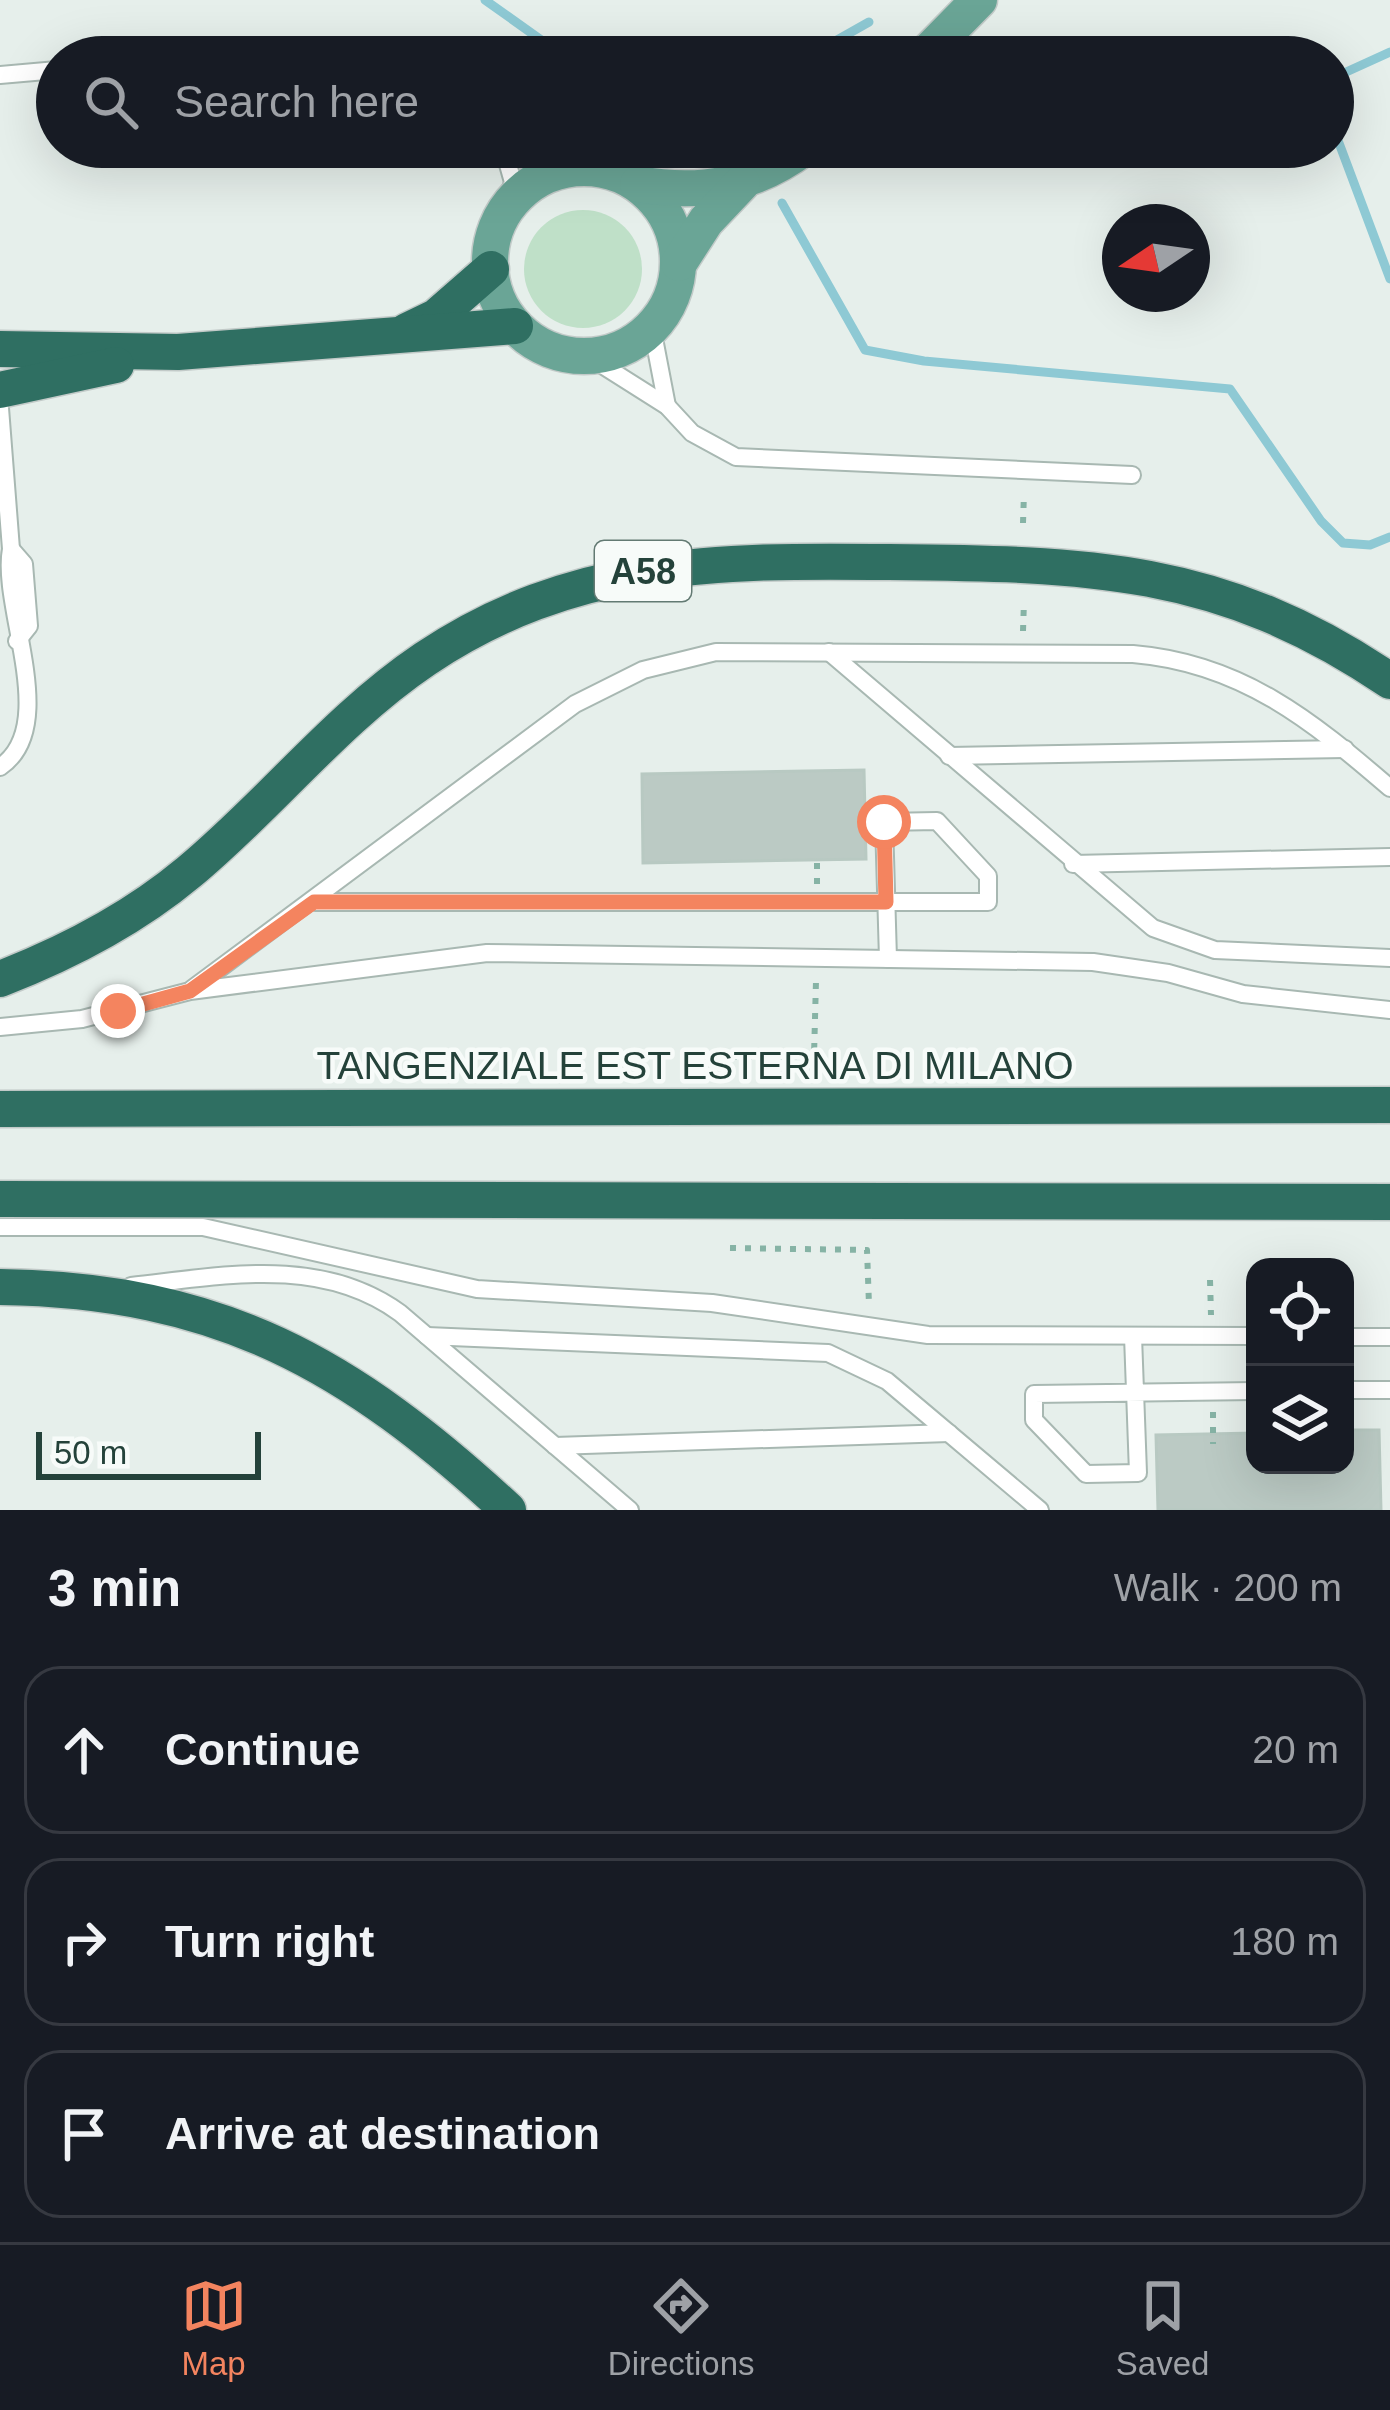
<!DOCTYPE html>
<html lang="en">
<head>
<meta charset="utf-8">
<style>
	body { margin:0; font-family:Helvetica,sans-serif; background:#20242c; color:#f1f3f6 }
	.controls { position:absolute; right:36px; bottom:36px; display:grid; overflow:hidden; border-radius:24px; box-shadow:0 12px 48px #0002 }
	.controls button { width:108px; height:108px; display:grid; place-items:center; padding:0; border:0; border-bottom:3px solid #363941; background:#171b24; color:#f1f3f6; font:60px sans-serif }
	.compass { position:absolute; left:1102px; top:204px; width:108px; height:108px; border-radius:50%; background:#171b24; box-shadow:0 12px 48px #0002; rotate:257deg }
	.scale { position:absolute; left:36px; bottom:30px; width:225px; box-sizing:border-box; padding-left:12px; border:6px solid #24423a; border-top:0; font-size:33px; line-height:42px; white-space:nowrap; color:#24423a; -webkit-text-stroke:9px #f7fbf9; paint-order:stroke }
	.stop { position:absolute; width:36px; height:36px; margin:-27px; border:9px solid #f4845f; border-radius:50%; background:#fff }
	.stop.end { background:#f4845f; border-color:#fff; box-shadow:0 3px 12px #0008 }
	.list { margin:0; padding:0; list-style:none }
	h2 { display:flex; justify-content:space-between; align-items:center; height:156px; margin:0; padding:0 48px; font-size:51px }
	h2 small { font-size:39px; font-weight:400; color:#9ea1a6 }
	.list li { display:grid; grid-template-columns:78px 1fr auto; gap:36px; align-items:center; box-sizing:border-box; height:168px; margin:0 24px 24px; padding:0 24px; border:3px solid #363941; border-radius:36px }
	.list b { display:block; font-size:45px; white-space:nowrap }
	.list em { font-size:39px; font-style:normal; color:#9ea1a6 }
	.icon { flex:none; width:66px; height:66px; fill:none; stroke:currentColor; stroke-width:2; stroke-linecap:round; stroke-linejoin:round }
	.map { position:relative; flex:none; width:1390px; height:1510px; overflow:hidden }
	.search { position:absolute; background:#171b24; box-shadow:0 12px 48px #0002; left:36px; right:36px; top:36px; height:132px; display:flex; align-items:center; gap:30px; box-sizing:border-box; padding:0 42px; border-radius:66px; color:#9ea1a6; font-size:45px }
	.sheet { height:732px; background:#171b24 }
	nav { display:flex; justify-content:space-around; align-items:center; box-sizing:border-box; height:168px; border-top:3px solid #363941; background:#171b24; font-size:33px; color:#9ea1a6 }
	nav a { display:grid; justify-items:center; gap:6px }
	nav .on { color:#f4845f }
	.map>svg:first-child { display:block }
	.green { fill:#bfe0c8 }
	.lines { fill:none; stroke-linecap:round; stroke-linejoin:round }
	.stream { stroke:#8ec9d4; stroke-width:9 }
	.building { fill:#bbcac4; stroke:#b8c9c2; stroke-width:3 }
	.lane-casing { stroke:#a8b8b2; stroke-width:20 }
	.primary-casing { stroke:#c2cac8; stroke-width:39 }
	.highway-casing { stroke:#c2cac8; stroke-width:39 }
	.path { stroke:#86b3a5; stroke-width:6; stroke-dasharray:6 9; stroke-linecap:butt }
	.lane { stroke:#fff; stroke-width:16 }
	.primary { stroke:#6aa596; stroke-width:36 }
	.highway { stroke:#2f6f62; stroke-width:36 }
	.route { stroke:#f4845f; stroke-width:15 }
	.labels { text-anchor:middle; stroke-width:9; stroke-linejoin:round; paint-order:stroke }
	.shield { fill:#f7fbf9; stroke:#637a73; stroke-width:3 }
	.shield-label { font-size:36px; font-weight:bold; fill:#24423a }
	.street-label { font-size:39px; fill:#24423a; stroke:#f7fbf9 }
</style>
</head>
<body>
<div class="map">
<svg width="1390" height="1510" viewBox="0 0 1390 1510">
	<rect width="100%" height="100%" fill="#e6efeb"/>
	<!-- green -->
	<circle class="green" cx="583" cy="269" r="59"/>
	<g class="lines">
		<!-- stream -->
		<g class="stream">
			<polyline points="485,0 565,57"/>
			<polyline points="807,57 869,22"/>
			<polyline points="1333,78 1390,52"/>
			<polyline points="1333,127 1390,279"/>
			<polyline points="782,203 865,350 924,361 1230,389 1321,521 1343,543 1370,545 1390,537"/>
		</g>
	</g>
	<!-- building -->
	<g class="building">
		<polygon points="864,770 866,859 643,863 642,774"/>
		<polygon points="1345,1430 1379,1430 1381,1510 1158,1510 1156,1435 1255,1433 1255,1465 1345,1465"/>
	</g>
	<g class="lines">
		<!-- lane casing -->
		<g class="lane-casing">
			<g id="lane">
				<polyline points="190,57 287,52 325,57"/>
				<polyline points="0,75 57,70"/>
				<polyline points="503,147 513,182 503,214"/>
				<polyline points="538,147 580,167"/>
				<polyline points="652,328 667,406"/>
				<polyline points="588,356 667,406 692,433 736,457 1132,475"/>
				<path d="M0,408L11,549C0,607 61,726 0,767"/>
				<polyline points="11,549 24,564 29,626 17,641"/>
				<polyline points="829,652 1153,928 1215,950 1390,958"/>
				<polyline points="949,756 1345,749"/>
				<polyline points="1073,864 1390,857"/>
				<polyline points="315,902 988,902 988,876 937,821 884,822 888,959"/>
				<path d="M192,989L575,704L643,670L716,652L1133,654C1241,663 1311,720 1390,788"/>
				<polyline points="0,1027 82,1019 190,991 487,953 1093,962 1168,973 1243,994 1390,1010"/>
				<polyline points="0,1227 203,1227 477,1289 712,1303 928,1335 1255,1336"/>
				<path d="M131,1286C222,1276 320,1255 400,1313L630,1510"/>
				<polyline points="427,1336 828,1353 887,1381 1040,1510"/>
				<polyline points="1133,1336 1138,1473 1086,1474 1034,1420 1034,1394 1255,1391"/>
				<polyline points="1345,1337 1390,1337"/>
				<polyline points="1345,1390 1390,1390"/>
				<polyline points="555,1446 949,1433"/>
			</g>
		</g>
		<!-- primary casing -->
		<g class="primary-casing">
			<g id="primary">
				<polyline points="923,57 979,0"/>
				<circle cx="584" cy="262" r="94"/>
				<path d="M638,184C701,195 753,186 805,147"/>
				<polyline points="679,263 706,221 742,183"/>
			</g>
		</g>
		<!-- highway casing -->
		<g class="highway-casing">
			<g id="highway">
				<polyline points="407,331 436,317 491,269"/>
				<polyline points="0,349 178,352 515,326"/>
				<polyline points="0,390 116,365"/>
				<path d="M0,979C67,953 134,918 189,872C271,804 336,719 425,659C571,561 718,560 887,562C1084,564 1220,565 1390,681"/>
				<polyline points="0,1109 1390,1105"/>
				<polyline points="0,1199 1390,1202"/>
				<path d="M0,1287C220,1290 350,1364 508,1510"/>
			</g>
		</g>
		<!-- path -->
		<g class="path">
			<polyline points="1023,523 1024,493"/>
			<polyline points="1023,631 1024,601"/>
			<polyline points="817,884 817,860"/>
			<polyline points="731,1057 814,1056 816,981"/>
			<polyline points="730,1248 867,1250 869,1305"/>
			<polyline points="1210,1280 1211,1315"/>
			<polyline points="1213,1412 1213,1444"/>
		</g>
		<!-- lane -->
		<use href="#lane" class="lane"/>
		<!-- primary -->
		<use href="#primary" class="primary"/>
		<!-- highway -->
		<use href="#highway" class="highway"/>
	</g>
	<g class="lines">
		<!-- route -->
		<polyline class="route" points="118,1011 190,991 314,902 886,902 884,822"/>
	</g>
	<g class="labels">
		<!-- shield labels -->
		<rect class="shield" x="595" y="541" width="96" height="60" rx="9"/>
		<g class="shield-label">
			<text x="643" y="584">A58</text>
		</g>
		<!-- street labels -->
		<g class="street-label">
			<text x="695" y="1079">TANGENZIALE EST ESTERNA DI MILANO</text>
		</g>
	</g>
</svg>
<div class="controls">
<button><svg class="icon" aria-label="locate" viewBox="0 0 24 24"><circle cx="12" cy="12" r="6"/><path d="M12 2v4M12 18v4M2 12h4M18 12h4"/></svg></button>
<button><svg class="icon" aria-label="layers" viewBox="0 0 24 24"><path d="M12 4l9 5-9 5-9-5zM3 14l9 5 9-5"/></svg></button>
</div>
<svg class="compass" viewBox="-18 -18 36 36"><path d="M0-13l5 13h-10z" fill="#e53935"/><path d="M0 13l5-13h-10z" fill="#9ea1a6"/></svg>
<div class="scale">50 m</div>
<div class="stop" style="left:884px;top:822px"></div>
<div class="stop end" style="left:118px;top:1011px"></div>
<div class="search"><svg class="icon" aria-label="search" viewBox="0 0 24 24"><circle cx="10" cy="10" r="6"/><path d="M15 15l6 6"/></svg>Search here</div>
</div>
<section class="sheet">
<h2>3 min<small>Walk · 200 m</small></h2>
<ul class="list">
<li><svg class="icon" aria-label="ahead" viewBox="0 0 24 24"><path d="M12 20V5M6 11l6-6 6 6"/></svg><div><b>Continue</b></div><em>20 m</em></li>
<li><svg class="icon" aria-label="right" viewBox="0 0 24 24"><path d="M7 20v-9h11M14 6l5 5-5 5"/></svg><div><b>Turn right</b></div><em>180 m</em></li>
<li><svg class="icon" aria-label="arrive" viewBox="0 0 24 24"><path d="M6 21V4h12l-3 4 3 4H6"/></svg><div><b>Arrive at destination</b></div></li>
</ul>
</section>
<nav>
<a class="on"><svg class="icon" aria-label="map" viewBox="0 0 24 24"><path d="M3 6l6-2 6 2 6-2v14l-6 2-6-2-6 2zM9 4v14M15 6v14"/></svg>Map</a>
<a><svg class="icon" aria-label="directions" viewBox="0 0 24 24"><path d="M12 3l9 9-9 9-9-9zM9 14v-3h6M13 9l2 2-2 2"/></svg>Directions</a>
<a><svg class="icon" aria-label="saved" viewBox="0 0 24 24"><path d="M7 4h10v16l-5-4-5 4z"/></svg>Saved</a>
</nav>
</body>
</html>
